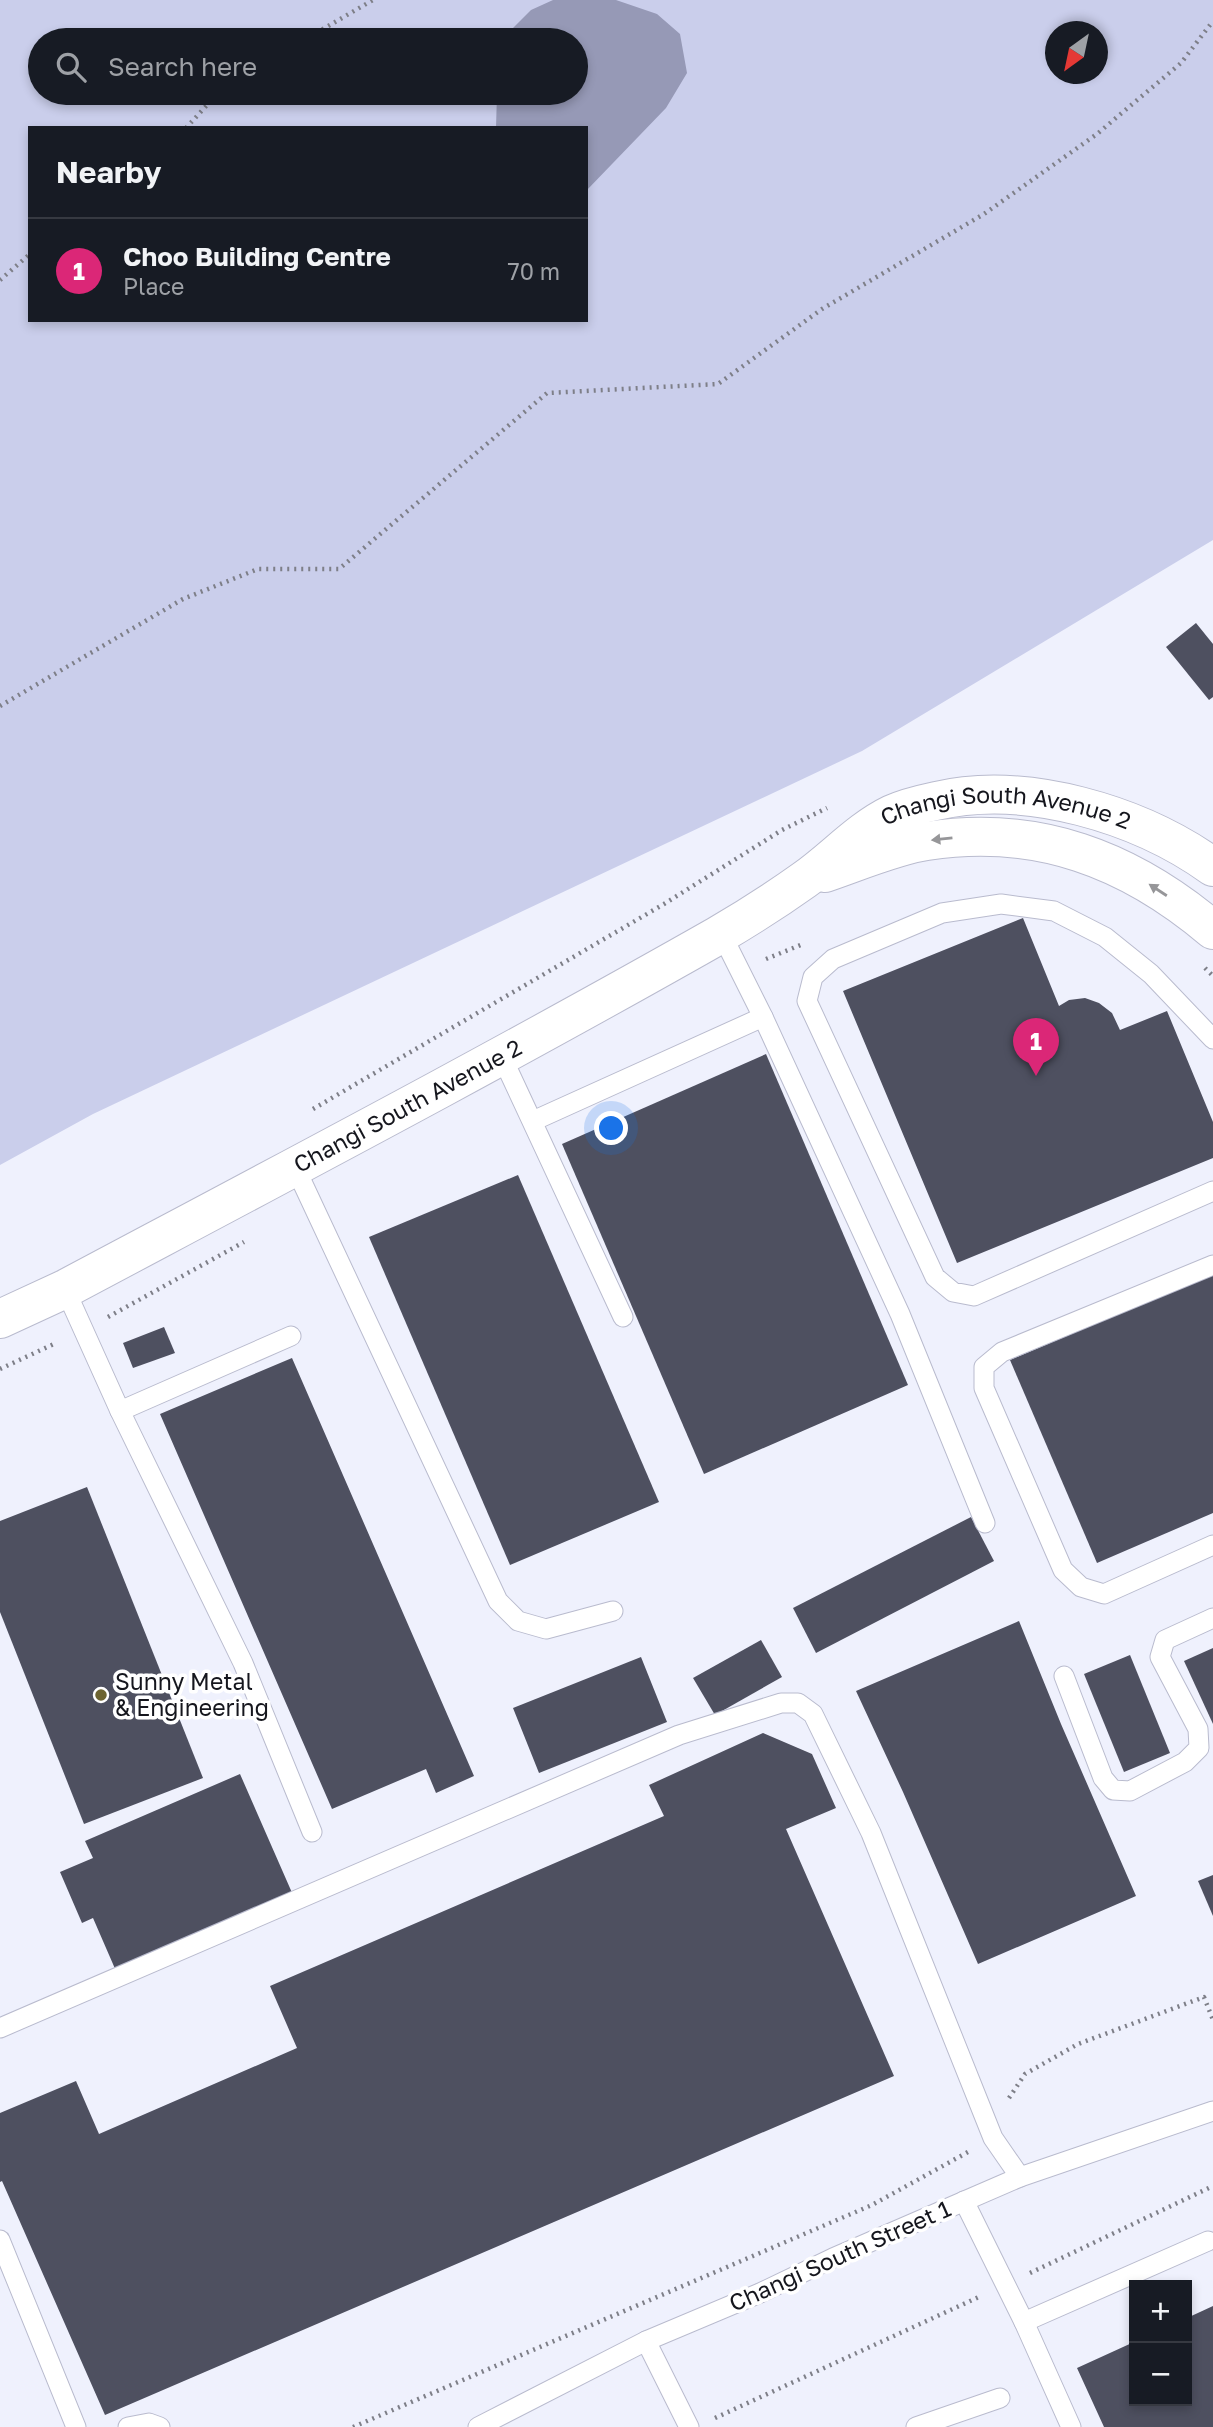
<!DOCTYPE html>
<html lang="en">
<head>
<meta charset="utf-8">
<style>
	body { margin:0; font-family:"Golos Text",sans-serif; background:#242831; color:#f1f3f6 }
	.controls { position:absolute; right:21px; bottom:21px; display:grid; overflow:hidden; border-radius:0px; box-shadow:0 4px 10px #0003 }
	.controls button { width:63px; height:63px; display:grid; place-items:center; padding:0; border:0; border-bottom:2px solid #363941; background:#171b24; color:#f1f3f6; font:35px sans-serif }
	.compass { position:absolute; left:1045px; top:21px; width:63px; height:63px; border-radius:50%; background:#171b24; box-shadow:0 4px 10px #0003; rotate:213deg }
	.you { position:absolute; left:612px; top:1129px; width:24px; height:24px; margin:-18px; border:5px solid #fff; border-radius:50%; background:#1a73e8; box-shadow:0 0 0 10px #1a73e833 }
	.badge { display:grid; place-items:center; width:46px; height:46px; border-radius:50%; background:#db2777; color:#fff; font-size:23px; font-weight:700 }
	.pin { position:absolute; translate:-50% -58px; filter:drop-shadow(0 2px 4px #0008) }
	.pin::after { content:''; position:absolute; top:37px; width:24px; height:21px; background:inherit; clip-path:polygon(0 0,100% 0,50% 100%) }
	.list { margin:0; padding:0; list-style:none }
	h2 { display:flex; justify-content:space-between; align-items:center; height:91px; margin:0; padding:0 28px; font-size:30px }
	h2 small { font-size:23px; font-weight:400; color:#9ea1a6 }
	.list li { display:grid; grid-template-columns:46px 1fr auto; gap:21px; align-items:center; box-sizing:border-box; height:105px; padding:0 28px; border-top:2px solid #363941 }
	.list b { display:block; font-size:26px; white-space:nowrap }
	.list p { margin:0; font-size:23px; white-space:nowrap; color:#9ea1a6 }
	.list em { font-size:23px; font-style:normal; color:#9ea1a6 }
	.icon { flex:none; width:38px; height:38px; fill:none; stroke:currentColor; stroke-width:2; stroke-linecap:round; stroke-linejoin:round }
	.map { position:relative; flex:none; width:1213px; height:2427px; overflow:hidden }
	.search { position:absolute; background:#171b24; box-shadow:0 4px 10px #0003; left:28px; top:28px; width:560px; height:77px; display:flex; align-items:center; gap:18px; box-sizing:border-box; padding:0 24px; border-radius:38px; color:#9ea1a6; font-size:26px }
	.panel { position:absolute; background:#171b24; box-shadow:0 4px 10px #0003; left:28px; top:126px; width:560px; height:196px; border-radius:0px }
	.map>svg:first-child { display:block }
	.green { fill:#caceeb; fill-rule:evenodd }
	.water { fill:#9699b6 }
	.building { fill:#4e5060 }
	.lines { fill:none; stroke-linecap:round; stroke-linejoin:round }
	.lane-casing { stroke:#b9bbce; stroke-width:21 }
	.secondary-casing { stroke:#b9bbce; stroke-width:40 }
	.path { stroke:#7e7f88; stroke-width:4.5; stroke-dasharray:2 5; stroke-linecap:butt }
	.lane { stroke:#fff; stroke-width:19 }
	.secondary { stroke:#fff; stroke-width:38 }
	.oneway { fill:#969699 }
	.poi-dot { fill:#6c6330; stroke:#fff; stroke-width:2.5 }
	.labels { text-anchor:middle; stroke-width:7; stroke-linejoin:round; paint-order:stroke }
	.street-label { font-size:23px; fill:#15161d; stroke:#fff }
	.poi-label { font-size:23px; fill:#15161d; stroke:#fff; text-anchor:start }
</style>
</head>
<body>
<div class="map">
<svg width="1213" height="2427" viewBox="0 0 1213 2427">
	<rect width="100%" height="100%" fill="#eff1fd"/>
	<!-- green -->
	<path class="green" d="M0,0H1213V540L862,751L93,1114L0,1165ZM1056,32H1098V74H1056ZM40,40H576V93H40ZM30,128H586V320H30Z"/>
	<!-- water -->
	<polygon class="water" points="553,0 616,0 657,14 680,34 687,73 666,108 586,191 586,128 496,128 497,93 576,93 576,40 503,40 504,37 531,10"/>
	<!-- building -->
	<g class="building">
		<polygon points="1196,623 1213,644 1213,697 1209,700 1166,647"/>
		<polygon points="1023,918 1059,1006 1069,1000 1085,998 1099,1003 1112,1013 1120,1030 1167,1011 1213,1122 1213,1158 957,1263 843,991"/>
		<polygon points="766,1054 908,1385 704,1474 562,1144"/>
		<polygon points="518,1175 659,1502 510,1565 369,1237"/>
		<polygon points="1213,1274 1213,1513 1097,1563 1010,1360"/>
		<polygon points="164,1327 175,1353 133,1368 123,1343"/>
		<polygon points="292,1358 474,1776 436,1793 426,1769 332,1809 160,1414"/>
		<polygon points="87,1487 203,1778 84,1824 0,1612 0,1521"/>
		<polygon points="971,1517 994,1561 816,1653 793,1608"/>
		<polygon points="1019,1621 1061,1724 1136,1896 978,1964 903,1792 856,1691"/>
		<polygon points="761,1640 782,1677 715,1715 693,1678"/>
		<polygon points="1213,1648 1213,1724 1184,1661"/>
		<polygon points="1130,1655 1170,1753 1124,1772 1084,1674"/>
		<polygon points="641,1657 667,1722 539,1773 513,1708"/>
		<polygon points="763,1733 812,1754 836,1808 786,1829 894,2076 105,2415 2,2181 0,2182 0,2113 76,2081 99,2134 297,2048 270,1986 664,1816 649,1785"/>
		<polygon points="240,1774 293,1895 116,1971 93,1918 82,1923 60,1872 93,1858 85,1841"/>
		<polygon points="1213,1875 1213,1916 1198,1881"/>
		<polygon points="1213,2306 1213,2427 1104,2427 1077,2368 1134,2342 1134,2401 1187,2401 1187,2318"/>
	</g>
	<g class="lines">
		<!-- lane casing -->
		<g class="lane-casing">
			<g id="lane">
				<polyline points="721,933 763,1017 900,1314 985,1523"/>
				<polyline points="1213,1039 1151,974 1105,937 1054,911 1001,904 942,913 833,959 813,977 807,1001 935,1277 953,1292 974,1296 1213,1191"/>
				<polyline points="502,1057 623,1317"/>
				<polyline points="533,1121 763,1017"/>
				<polyline points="295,1167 498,1601 518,1621 546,1629 613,1611"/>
				<polyline points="1213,1265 1002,1352 984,1367 984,1388 1063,1570 1081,1587 1104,1594 1213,1545"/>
				<polyline points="65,1289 120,1411 243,1663 312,1832"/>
				<polyline points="120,1411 291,1336"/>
				<polyline points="1064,1676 1103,1778 1113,1790 1130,1791 1185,1762 1199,1748 1198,1729 1160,1657 1165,1640 1213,1618"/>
				<polyline points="0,2028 679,1735 781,1703 798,1703 813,1714 871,1833 993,2138 1020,2177"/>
				<polyline points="964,2201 1024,2322 1071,2427"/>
				<polyline points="0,2240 76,2427"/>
				<polyline points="1024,2322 1208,2241"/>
				<polyline points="646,2341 689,2427"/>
				<polyline points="128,2427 149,2423 160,2427"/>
				<polyline points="478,2427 646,2341 760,2293 833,2258 1020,2177 1213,2111"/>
				<polyline points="916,2427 1000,2398"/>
			</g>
		</g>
		<!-- secondary casing -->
		<g class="secondary-casing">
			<g id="secondary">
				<path d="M825,873C855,863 897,845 927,841C1037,824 1129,859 1213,930"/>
				<path id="s1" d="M0,1319L65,1289C283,1173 502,1058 717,936C746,919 776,900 804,880C834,859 859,830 892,814C905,808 922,804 936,801C1026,780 1139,814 1213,867"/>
			</g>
		</g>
		<!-- path -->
		<g class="path">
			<polyline points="304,40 373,0"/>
			<polyline points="186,128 218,93"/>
			<polyline points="0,280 30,254"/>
			<polyline points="0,706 183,599 258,569 339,569 547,393 718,384 822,309 984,214 1097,134 1181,63 1213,21"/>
			<polyline points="766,959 803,944"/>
			<polyline points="1205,968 1213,976"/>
			<polyline points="313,1109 664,904 782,830 827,808"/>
			<polyline points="108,1317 244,1242"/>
			<polyline points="0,1369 56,1343"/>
			<polyline points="1009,2098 1025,2074 1078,2044 1204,1997 1213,2020"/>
			<polyline points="1030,2273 1213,2186"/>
			<polyline points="715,2418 981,2296"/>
			<polyline points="353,2427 872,2205 968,2152"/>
		</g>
		<!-- lane -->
		<use href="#lane" class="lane"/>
		<!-- secondary -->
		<use href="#secondary" class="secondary"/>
	</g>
	<!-- one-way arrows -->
	<defs><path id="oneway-solid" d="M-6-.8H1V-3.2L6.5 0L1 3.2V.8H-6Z" transform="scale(1.75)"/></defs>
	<g class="oneway">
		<use href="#oneway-solid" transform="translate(942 839) rotate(174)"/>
		<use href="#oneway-solid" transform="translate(1158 890) rotate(-147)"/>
	</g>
	<!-- markers -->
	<circle class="poi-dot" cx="101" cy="1695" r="7"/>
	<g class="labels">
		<!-- street labels -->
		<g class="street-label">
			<text dy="8" stroke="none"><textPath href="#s1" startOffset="1143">Changi South Avenue 2</textPath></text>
			<text dy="8" stroke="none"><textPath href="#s1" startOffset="460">Changi South Avenue 2</textPath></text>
			<text transform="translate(840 2256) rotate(-24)" y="8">Changi South Street 1</text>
		</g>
		<!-- poi labels -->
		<g class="poi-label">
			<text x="115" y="1690">Sunny Metal<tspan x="115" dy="26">&amp; Engineering</tspan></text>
		</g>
	</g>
</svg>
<div class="controls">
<button>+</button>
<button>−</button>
</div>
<svg class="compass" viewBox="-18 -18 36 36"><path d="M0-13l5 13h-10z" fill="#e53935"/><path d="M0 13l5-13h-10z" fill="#9ea1a6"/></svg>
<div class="you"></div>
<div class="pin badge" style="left:1036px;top:1076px">1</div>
<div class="search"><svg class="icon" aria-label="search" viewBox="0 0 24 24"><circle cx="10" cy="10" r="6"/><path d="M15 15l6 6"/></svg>Search here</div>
<section class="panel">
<h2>Nearby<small></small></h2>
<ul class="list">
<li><span class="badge">1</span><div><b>Choo Building Centre</b><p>Place</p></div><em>70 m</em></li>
</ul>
</section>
</div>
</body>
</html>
